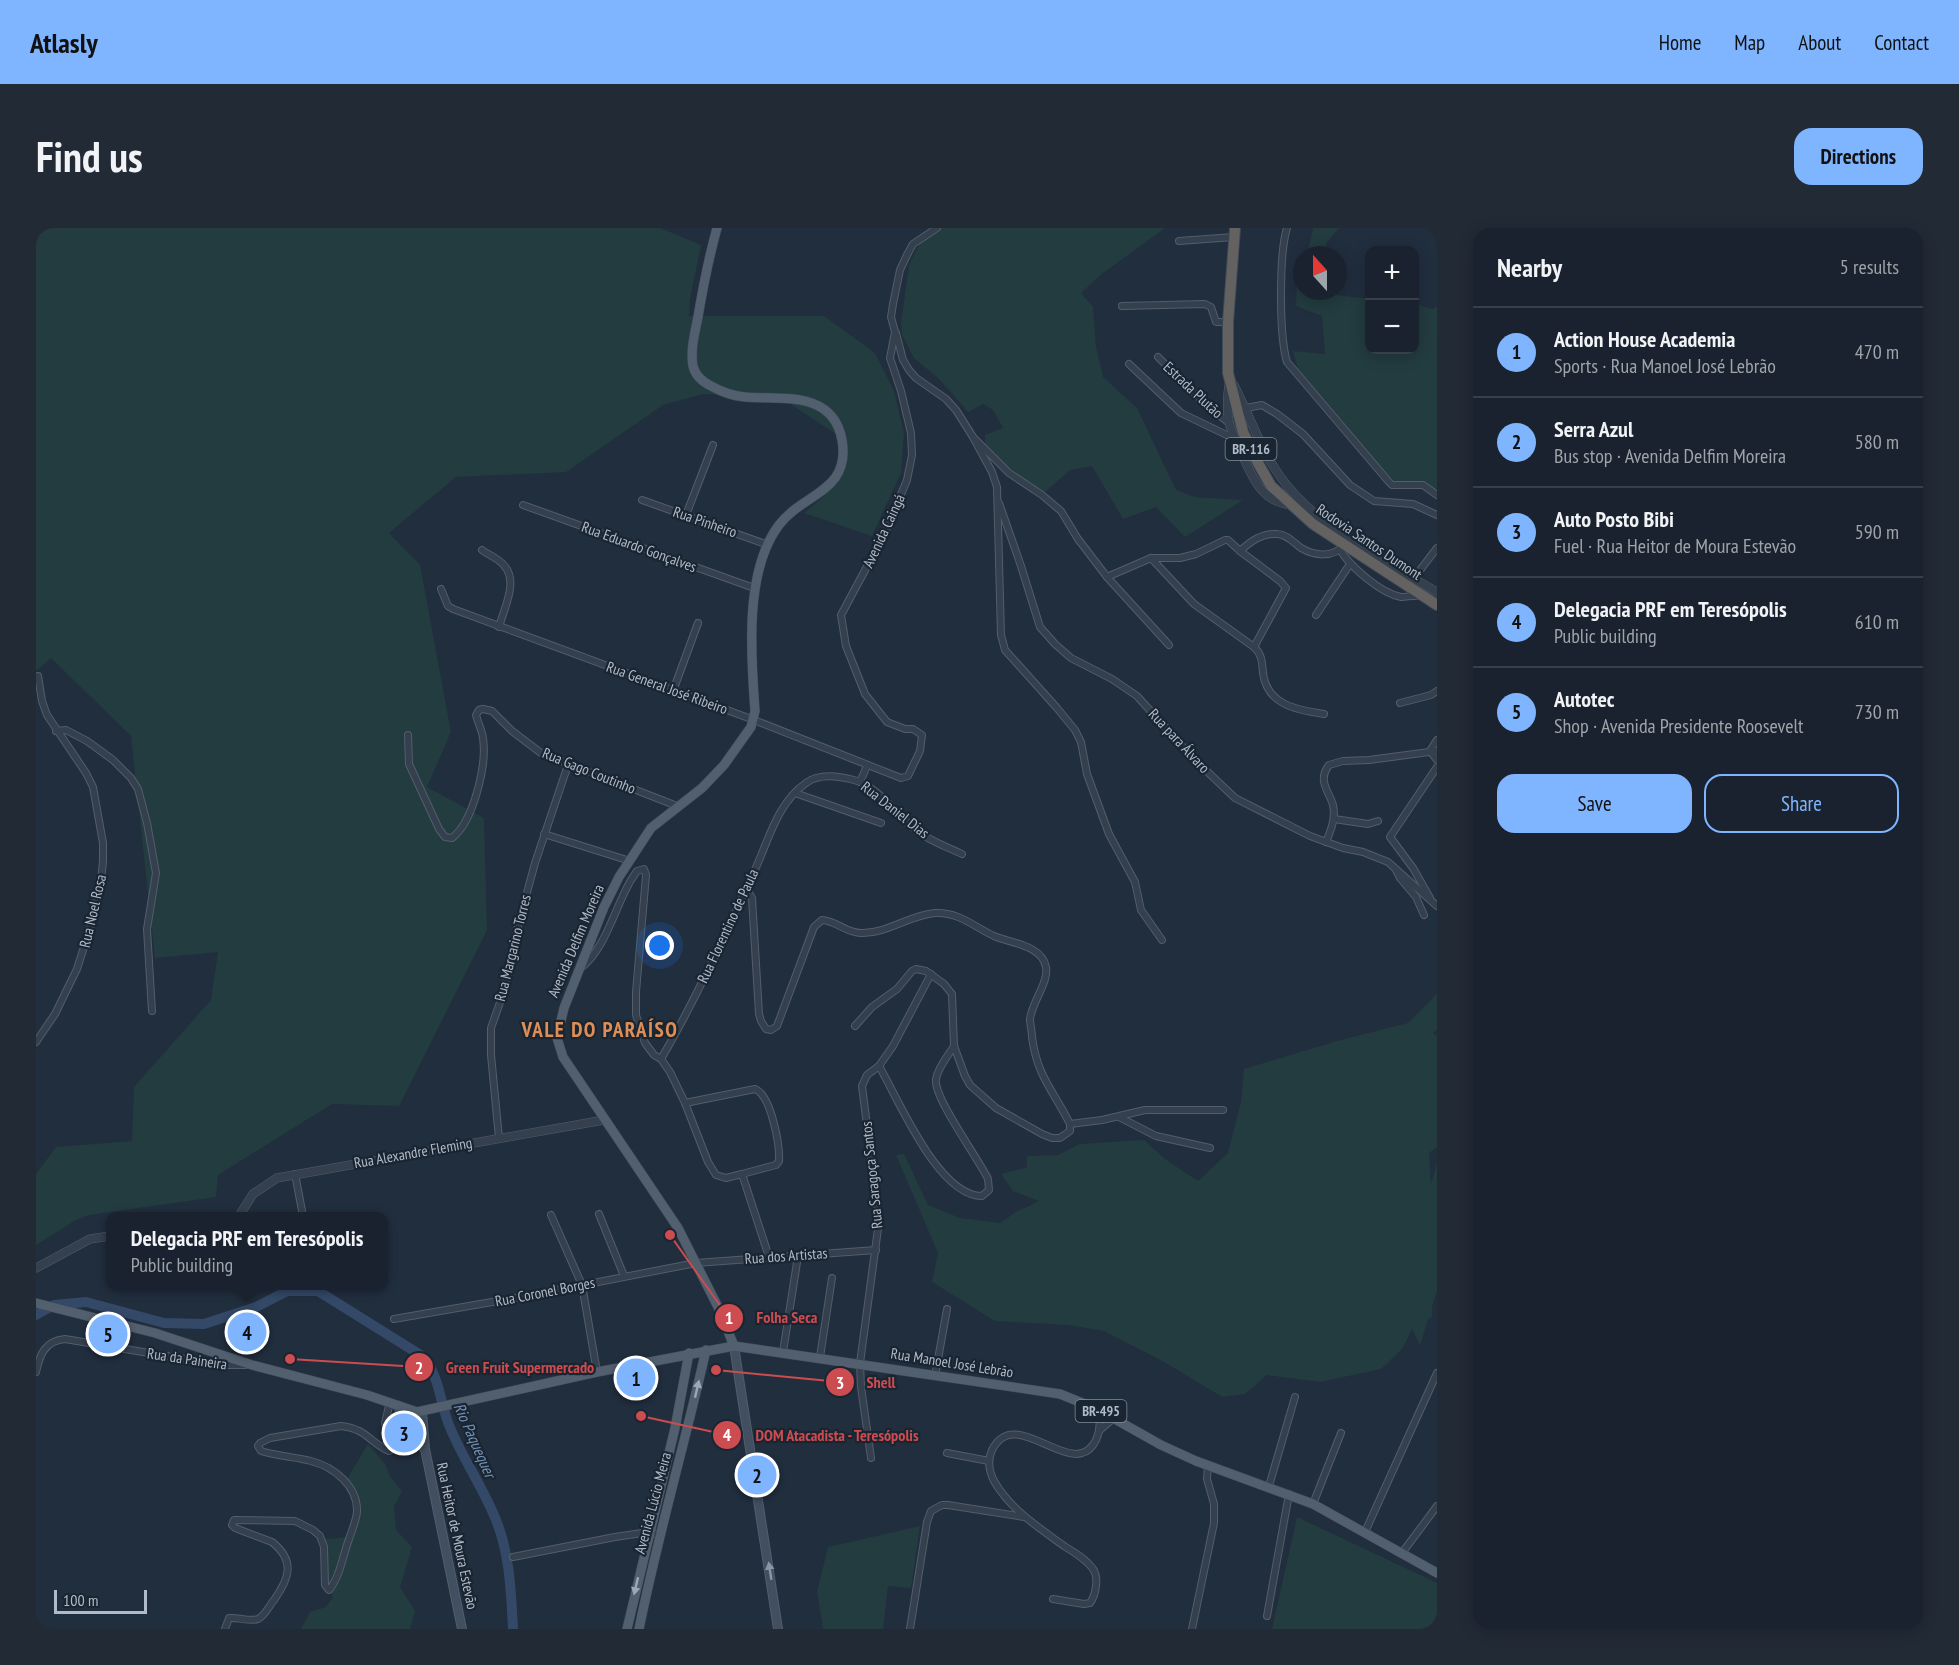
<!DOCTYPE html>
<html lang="en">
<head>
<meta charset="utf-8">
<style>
	body { margin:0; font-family:"PT Sans Narrow",sans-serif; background:#222a36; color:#f1f3f6 }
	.controls { position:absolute; right:18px; top:18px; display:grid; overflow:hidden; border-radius:12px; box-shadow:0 3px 15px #0003 }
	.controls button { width:54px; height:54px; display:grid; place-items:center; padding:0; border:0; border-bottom:2px solid #373f4a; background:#19222e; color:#f1f3f6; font:30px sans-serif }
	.compass { position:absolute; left:1257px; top:18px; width:54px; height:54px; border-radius:50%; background:#19222e; box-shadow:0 3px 15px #0003; rotate:339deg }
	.scale { position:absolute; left:18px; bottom:15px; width:93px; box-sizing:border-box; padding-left:6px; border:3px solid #b0bac9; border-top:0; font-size:16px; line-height:21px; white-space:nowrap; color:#b0bac9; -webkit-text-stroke:4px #1a2532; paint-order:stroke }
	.you { position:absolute; left:624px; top:718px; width:21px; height:21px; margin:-15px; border:4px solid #fff; border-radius:50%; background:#1a73e8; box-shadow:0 0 0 9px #1a73e833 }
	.badge { display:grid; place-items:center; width:39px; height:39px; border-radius:50%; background:#7fb4ff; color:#111; font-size:20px; font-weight:700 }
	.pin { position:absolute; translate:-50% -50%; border:3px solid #fff; box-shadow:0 2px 6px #0006 }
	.popup { position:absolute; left:70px; top:984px; width:282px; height:78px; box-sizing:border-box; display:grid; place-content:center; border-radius:12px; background:#19222e; filter:drop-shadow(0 2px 4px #0005); font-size:20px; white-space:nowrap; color:#9fa4aa }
	.popup b { font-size:22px; color:#f1f3f6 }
	.popup::after { content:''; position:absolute; left:50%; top:100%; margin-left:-12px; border:12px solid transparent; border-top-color:#19222e }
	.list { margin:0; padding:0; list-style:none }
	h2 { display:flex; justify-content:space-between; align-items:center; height:78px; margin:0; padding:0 24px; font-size:26px }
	h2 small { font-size:20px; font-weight:400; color:#9fa4aa }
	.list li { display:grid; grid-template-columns:39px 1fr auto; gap:18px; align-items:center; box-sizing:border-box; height:90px; padding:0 24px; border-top:2px solid #373f4a }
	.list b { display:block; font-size:22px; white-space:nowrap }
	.list p { margin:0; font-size:20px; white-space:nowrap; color:#9fa4aa }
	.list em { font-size:20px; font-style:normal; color:#9fa4aa }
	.actions { display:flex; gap:12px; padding:18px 24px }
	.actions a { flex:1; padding:14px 0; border:2px solid #7fb4ff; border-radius:18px; text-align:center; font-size:21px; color:#7fb4ff }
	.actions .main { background:#7fb4ff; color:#111 }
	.map { position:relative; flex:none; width:1401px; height:1401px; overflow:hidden; border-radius:18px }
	header { display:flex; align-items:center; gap:36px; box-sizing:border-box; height:84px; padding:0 30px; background:#7fb4ff; color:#111 }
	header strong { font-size:28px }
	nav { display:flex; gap:33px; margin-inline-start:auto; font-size:21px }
	.intro { display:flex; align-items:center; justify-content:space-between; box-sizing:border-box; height:144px; padding:0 36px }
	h1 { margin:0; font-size:42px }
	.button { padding:15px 27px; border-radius:18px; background:#7fb4ff; color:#111; font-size:21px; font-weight:700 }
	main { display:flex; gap:36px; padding:0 36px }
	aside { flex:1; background:#19222e; border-radius:18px; box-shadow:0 3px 15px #0003 }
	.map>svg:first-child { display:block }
	.green { fill:#233c3f }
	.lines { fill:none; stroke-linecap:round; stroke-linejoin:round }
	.river { stroke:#334967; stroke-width:10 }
	.minor-casing { stroke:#535d6b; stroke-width:8 }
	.tertiary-casing { stroke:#535d6b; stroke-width:9 }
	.secondary-casing { stroke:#535d6b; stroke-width:10 }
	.primary-casing { stroke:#3e4956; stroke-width:10 }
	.trunk-casing { stroke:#404a58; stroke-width:12 }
	.minor { stroke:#35404e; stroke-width:6 }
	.tertiary { stroke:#35404e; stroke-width:8 }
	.secondary { stroke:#424f61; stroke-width:8 }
	.primary { stroke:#525f6e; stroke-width:9 }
	.trunk { stroke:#636260; stroke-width:10 }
	.oneway { fill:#9da8b7 }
	.oneway2 { fill:#8a95a5 }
	.labels { text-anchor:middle; stroke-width:4.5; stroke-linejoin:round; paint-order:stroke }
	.shield { fill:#1a2532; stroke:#838d9c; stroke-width:1.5 }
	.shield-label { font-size:14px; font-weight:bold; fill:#b0bac9 }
	.street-label { font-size:15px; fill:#b0bac9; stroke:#1a2532 }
	.water-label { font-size:16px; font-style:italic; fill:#7591b4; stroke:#1a2532 }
	.district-label { font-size:21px; font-weight:bold; letter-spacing:1.5px; fill:#de8e56; stroke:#1a2532 }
	.leader { fill:none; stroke:#cc4c50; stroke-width:2 }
	.callout-dot { fill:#cc4c50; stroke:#1a2532; stroke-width:2 }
	.mark-label { font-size:18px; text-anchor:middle; font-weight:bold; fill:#fff }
	.callout-label { font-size:16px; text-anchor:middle; font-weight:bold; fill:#cc4c50; stroke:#1a2532; stroke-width:4.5; stroke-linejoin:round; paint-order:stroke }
</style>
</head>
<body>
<header>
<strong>Atlasly</strong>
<nav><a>Home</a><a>Map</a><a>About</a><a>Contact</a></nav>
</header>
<div class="intro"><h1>Find us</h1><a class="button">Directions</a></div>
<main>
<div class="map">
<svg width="1401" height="1401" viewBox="0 0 1401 1401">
	<rect width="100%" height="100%" fill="#212e3e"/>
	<!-- green -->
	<g class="green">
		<path d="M0,0H624L665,17L654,71L653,88H788L839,125L858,163L868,205L865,245L836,308L768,285C785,271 804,257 806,233C807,225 802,214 800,206L742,168L667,166L627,177L530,244L420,249L353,305L384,337L415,504L391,559L448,590L451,702L363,878L296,876L182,947L180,969L53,987L40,992L0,1017V946L20,919L96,913L98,859L175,772L182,724L119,730L95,508L15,430L0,443Z"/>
		<polygon points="903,0 1129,0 1067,45 1045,65 1057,79 1060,119 1067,149 1101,180 1140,262 1159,269 1207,272 1149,309 1120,279 1087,291 1056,238 1034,242 1006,267 949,219 949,207 967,200 957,182 947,176 932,184 903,151 878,130 866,107 865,95 873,37 884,15"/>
		<polygon points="1277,0 1303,0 1289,16 1295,27 1271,27"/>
		<polygon points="1266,43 1266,63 1284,63 1285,65 1333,71 1334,122 1378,122 1379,76 1397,81 1401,78 1401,261 1354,252 1265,152 1257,123 1289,126 1286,88 1260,78 1261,51"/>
		<polygon points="1401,766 1401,802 1397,805 1401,808 1401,919 1393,925 1395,956 1401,935 1401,1063 1396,1078 1396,1089 1392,1091 1384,1118 1376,1101 1366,1121 1345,1141 1284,1154 1231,1147 1209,1166 1186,1169 1130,1135 1068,1103 1032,1097 959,1093 896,1054 902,1025 860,927 868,926 892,977 924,990 964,995 980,984 1003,973 977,963 965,946 991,939 991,928 1022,927 1043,916 1108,912 1129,931 1162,953 1192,925 1205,874 1208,841 1301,813 1372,795"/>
		<polygon points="332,1216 349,1236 354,1248 366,1263 358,1279 360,1302 376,1319 364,1359 379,1383 374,1401 265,1401 274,1384 290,1379 297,1369 289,1354 288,1311 313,1309 322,1271 321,1264 311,1251"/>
		<polygon points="1261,1289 1401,1355 1401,1401 1236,1401"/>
		<polygon points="884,1298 875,1360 852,1358 847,1401 787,1401 781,1364 792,1319"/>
	</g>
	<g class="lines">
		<!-- river -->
		<path class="river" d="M0,1087L18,1077L50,1074L128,1095L168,1096L220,1079L251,1063H282L383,1126C404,1144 403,1172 413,1197C426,1230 447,1259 460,1292C474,1326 475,1365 477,1401"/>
		<!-- minor casing -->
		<g class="minor-casing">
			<g id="minor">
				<path d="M1251,0C1243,26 1243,107 1251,134L1353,254L1356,257H1387L1401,267"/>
				<polyline points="1143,13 1198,9"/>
				<polyline points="1086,78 1169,76 1175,79 1180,94 1192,94"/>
				<polyline points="860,105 867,132 873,142 880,150 910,171 920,182 937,209 973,245 1006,267 1025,283 1042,311 1071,349"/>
				<polyline points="1122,129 1166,173 1194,196"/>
				<polyline points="1093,136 1145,185 1199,211"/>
				<polyline points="1210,180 1226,177 1241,186 1267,206 1314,257 1338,273 1377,276 1401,287"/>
				<polyline points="937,209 956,244 961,259 965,407 969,422 1021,480 1039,502 1045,514 1051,546 1073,606 1099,654 1105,682 1126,712"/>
				<polyline points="606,272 732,317"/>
				<polyline points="963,275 985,338 1004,399 1019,416 1035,430 1076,451 1101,468 1158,531 1199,570 1274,608 1307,620 1327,624 1352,634 1401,678"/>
				<polyline points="487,277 718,360"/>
				<polyline points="650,287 677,217"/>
				<path d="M446,322C451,326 457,328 462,332C486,348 469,377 463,399"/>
				<path d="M1304,322C1315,339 1344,365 1365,369C1371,369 1378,367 1384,368"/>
				<path d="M1204,323L1244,353L1250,360L1218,419C1226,426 1226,434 1227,445C1231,477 1261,482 1288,486"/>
				<polyline points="1115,330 1158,376 1218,419"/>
				<polyline points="1378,350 1401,320"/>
				<polyline points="405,361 412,378 417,381 718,492 865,550 872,548 884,523 886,507 877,501 869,501 851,494 829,466 810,418 805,387 849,305 871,252 876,227 875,205 865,163 854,130 859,104 855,89 857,76 864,42 871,27 877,16 901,0"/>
				<polyline points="1280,387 1314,336"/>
				<path d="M1133,417L1071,349L1115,330H1144L1160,326L1189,312H1192L1204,323C1215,313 1226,305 1241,306C1251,306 1258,315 1265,320C1279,328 1297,330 1308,317"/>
				<polyline points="637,463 662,395"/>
				<polyline points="1364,475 1395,467 1401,463"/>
				<polyline points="20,503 30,502 51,513 77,532 95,550 102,561 111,595 120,645 111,701 116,783"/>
				<path d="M372,507L373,536L403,601L409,609L416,610C438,593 451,536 447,510C446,502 442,495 440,487L443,482L447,481L456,483L476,503L505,525L641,578"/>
				<polyline points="1401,512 1394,523 1401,532"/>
				<polyline points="824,554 831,538"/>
				<polyline points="759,565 845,595"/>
				<polyline points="1298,591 1332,596 1342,593"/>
				<polyline points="508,606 594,633"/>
				<path d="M1290,614C1295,602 1300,590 1297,577C1293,563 1281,553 1293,537L1307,533L1333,532L1401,523"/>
				<polyline points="1360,642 1364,650 1380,669 1388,687"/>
				<path d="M710,660L716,670L723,786L725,793L730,801L735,802L741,798L778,699L786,692C801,693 810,705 825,705C851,706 873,687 899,685C923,684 937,698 958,708C974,715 1006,717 1010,739C1013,754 996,774 994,791C994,796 996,803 996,809C1001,848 1017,862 1034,896V903L1024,910H1016L1006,906L960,880L934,857L929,848L918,818L916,766L908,756L890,743L880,741L876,743L861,761L836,779L819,798"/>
				<polyline points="1394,670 1377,640 1354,609 1401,539"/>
				<path d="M545,740C570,720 579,679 595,652L601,643L608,641L610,647L600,764V787L609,815L618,827L625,831L634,844L649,875L672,934L680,947L690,950L706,946L733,1029"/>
				<path d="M895,746L857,818L843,838C863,872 902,968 946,968L953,962L952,951C942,930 897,869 900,851C902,839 912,828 918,818"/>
				<polyline points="0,814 19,786 41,741 55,697 65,653 67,633 67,615 57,559 50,545 11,487 6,473 2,448"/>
				<path d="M625,831C660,771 689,707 718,644C732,614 741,575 770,555C783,545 803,548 818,552C844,559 861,588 881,603C894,613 911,619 926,626"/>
				<path d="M649,875L719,861C735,867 744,917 743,933L740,937L706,946"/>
				<polyline points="1083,889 1120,908 1174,920"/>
				<polyline points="1034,896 1066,892 1109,882 1187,882"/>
				<polyline points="463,910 455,827 455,800 468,763 483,694 499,635 533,534"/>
				<polyline points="259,946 267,988"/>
				<polyline points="563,986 588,1048"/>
				<polyline points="515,987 546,1057 561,1144"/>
				<polyline points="358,1091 485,1069 660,1035 840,1022"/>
				<polyline points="747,1124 762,1028"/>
				<polyline points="784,1129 796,1050"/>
				<path d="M0,1144C4,1126 9,1113 29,1111L185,1137H211"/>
				<polyline points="899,1148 911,1081"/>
				<polyline points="1064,1202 1078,1190"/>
				<polyline points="911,1225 953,1233"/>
				<polyline points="835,1230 825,1159 824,1135 843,993 826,858 831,847 843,838"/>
				<polyline points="1233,1258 1259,1169"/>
				<polyline points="1277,1276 1305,1205"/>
				<polyline points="1329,1304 1401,1145"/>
				<polyline points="1366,1325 1401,1278"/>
				<polyline points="477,1329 579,1309 606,1305 623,1306"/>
				<path d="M1017,1371L1048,1376L1054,1375C1060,1367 1063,1349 1057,1341C1050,1331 1038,1324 1028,1318C1002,1299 974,1281 958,1253C953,1243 951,1233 956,1222C980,1174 1038,1257 1060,1212C1065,1201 1065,1192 1061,1181"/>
				<polyline points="1231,1388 1253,1266"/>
				<path d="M189,1401L193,1390C202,1389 214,1394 222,1391C229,1388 233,1378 238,1372C253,1351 260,1333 236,1314L199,1300L196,1297L198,1292L259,1293L277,1302L284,1308L288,1319L289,1357L293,1362C304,1349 307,1327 313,1311C316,1302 320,1293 321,1284C322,1258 298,1239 275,1233C259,1229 241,1228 225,1223L222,1218L224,1215L234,1210L305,1198C331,1201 333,1214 353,1223L355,1222L356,1216L349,1195L354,1174"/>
				<polyline points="874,1401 891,1294 895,1283 906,1277 912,1277 988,1289"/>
				<polyline points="1156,1401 1178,1295 1178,1276 1171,1251 1172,1237"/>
			</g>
		</g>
		<!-- tertiary casing -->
		<g class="tertiary-casing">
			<g id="tertiary">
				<path d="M1193,157C1191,169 1191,182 1193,194C1195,204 1201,215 1205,224C1216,249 1226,275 1256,277"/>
				<path d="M1198,157C1214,188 1225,223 1246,251C1282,300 1349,333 1401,364"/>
				<polyline points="203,988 217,966 241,950 568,892"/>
				<polyline points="0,1040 54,1011 74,1008"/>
			</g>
		</g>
		<!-- secondary casing -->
		<g class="secondary-casing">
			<g id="secondary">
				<polyline points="698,1118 742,1401"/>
				<polyline points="361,1177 388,1220"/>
				<polyline points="386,1184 389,1221 426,1401"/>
			</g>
		</g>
		<!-- primary casing -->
		<g class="primary-casing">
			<g id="primary">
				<path d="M681,0C673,29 667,59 662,89C659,104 654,123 657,138C659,147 667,154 675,158C686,164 696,168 709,169C746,172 797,162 806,212C815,264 767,265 743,297C708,343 715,428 719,483L715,499L688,537L666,560L615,600L583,649L568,679L528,780L521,810L527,829L642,1000L683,1081L698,1118"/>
				<polyline points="0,1075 119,1105 216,1137 331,1167 381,1184 561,1144 698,1118 1024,1166 1061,1181 1125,1217 1160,1233 1277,1276 1401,1345"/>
				<polyline points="591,1401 639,1200 653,1125"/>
				<path d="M603,1401C622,1307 649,1215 670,1122"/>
			</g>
		</g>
		<!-- trunk casing -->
		<g class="trunk-casing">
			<polyline id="trunk" points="1199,0 1192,94 1192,145 1207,204 1222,235 1235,258 1277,296 1401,377"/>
		</g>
		<!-- minor -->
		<use href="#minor" class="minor"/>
		<!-- tertiary -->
		<use href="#tertiary" class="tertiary"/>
		<!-- secondary -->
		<use href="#secondary" class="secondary"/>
		<!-- primary -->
		<use href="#primary" class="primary"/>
		<!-- trunk -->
		<use href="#trunk" class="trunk"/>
	</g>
	<!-- one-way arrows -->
	<defs><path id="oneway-solid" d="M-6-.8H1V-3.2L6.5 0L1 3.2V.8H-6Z" transform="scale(1.5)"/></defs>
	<g class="oneway">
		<use href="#oneway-solid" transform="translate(661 1161) rotate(-77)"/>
		<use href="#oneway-solid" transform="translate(600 1358) rotate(103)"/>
	</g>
	<use class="oneway2" href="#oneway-solid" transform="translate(734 1343) rotate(-99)"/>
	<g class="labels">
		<!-- shield labels -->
		<g class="shield">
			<rect x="1189.5" y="210" width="51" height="22" rx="4.5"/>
			<rect x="1039.5" y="1172" width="51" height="22" rx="4.5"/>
		</g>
		<g class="shield-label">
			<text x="1215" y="226">BR-116</text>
			<text x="1065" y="1188">BR-495</text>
		</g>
		<!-- street labels -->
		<g class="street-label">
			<text transform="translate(1157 162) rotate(43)" y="5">Estrada Plutão</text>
			<text transform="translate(669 294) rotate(19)" y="5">Rua Pinheiro</text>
			<text transform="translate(848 303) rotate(-65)" y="5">Avenida Caingá</text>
			<text transform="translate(1333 314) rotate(34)" y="5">Rodovia Santos Dumont</text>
			<text transform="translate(603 319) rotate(20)" y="5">Rua Eduardo Gonçalves</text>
			<text transform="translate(631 460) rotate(20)" y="5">Rua General José Ribeiro</text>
			<text transform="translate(1143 513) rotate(47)" y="5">Rua para Álvaro</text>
			<text transform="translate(553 543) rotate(22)" y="5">Rua Gago Coutinho</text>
			<text transform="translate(859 582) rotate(38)" y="5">Rua Daniel Dias</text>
			<text transform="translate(57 683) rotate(-77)" y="5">Rua Noel Rosa</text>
			<text transform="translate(692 698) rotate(-65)" y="5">Rua Florentino de Paula</text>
			<text transform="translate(540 713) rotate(-67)" y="5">Avenida Delfim Moreira</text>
			<text transform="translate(477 720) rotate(-76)" y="5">Rua Margarino Torres</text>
			<text transform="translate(377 925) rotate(-10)" y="5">Rua Alexandre Fleming</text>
			<text transform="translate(836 947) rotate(-96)" y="5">Rua Saragoça Santos</text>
			<text transform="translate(750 1028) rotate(-4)" y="5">Rua dos Artistas</text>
			<text transform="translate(509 1064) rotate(-11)" y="5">Rua Coronel Borges</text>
			<text transform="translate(151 1131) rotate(8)" y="5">Rua da Paineira</text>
			<text transform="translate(916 1135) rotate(9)" y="5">Rua Manoel José Lebrão</text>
			<text transform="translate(617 1275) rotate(-75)" y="5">Avenida Lúcio Meira</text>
			<text transform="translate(421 1308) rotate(78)" y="5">Rua Heitor de Moura Estevão</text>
		</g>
		<!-- water labels -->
		<g class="water-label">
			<text transform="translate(439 1212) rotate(66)" y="6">Rio Paquequer</text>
		</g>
		<!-- district labels -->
		<g class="district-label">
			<text x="564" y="809">VALE DO PARAÍSO</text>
		</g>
	</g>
	<!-- callouts -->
	<path class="leader" d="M634 1007L693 1090M254 1131L383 1139M680 1142L804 1154M605 1188L691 1207"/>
	<g class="callout-dot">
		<circle cx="634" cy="1007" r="6"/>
		<circle cx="254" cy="1131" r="6"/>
		<circle cx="680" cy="1142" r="6"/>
		<circle cx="605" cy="1188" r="6"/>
		<circle cx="693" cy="1090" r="15"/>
		<circle cx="383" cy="1139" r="15"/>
		<circle cx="804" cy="1154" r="15"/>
		<circle cx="691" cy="1207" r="15"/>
	</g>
	<g class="mark-label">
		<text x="693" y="1096">1</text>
		<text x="383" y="1146">2</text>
		<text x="804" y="1161">3</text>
		<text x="691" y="1213">4</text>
	</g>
	<g class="callout-label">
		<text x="751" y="1095">Folha Seca</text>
		<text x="484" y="1145">Green Fruit Supermercado</text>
		<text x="845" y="1160">Shell</text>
		<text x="801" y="1213">DOM Atacadista - Teresópolis</text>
	</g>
</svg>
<div class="controls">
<button>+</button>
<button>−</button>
</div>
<svg class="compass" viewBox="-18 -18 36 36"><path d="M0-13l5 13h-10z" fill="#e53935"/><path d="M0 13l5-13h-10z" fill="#9fa4aa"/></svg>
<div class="scale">100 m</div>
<div class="you"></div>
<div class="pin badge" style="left:600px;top:1150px">1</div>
<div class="pin badge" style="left:721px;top:1247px">2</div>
<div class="pin badge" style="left:368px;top:1205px">3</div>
<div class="pin badge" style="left:211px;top:1104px">4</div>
<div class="popup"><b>Delegacia PRF em Teresópolis</b>Public building</div>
<div class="pin badge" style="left:72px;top:1106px">5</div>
</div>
<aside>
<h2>Nearby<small>5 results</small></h2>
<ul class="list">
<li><span class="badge">1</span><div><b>Action House Academia</b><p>Sports · Rua Manoel José Lebrão</p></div><em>470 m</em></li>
<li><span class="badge">2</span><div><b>Serra Azul</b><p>Bus stop · Avenida Delfim Moreira</p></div><em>580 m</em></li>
<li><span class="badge">3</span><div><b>Auto Posto Bibi</b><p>Fuel · Rua Heitor de Moura Estevão</p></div><em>590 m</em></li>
<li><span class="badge">4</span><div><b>Delegacia PRF em Teresópolis</b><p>Public building</p></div><em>610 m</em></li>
<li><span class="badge">5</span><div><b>Autotec</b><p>Shop · Avenida Presidente Roosevelt</p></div><em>730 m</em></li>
</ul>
<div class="actions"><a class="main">Save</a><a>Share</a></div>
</aside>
</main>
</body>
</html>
